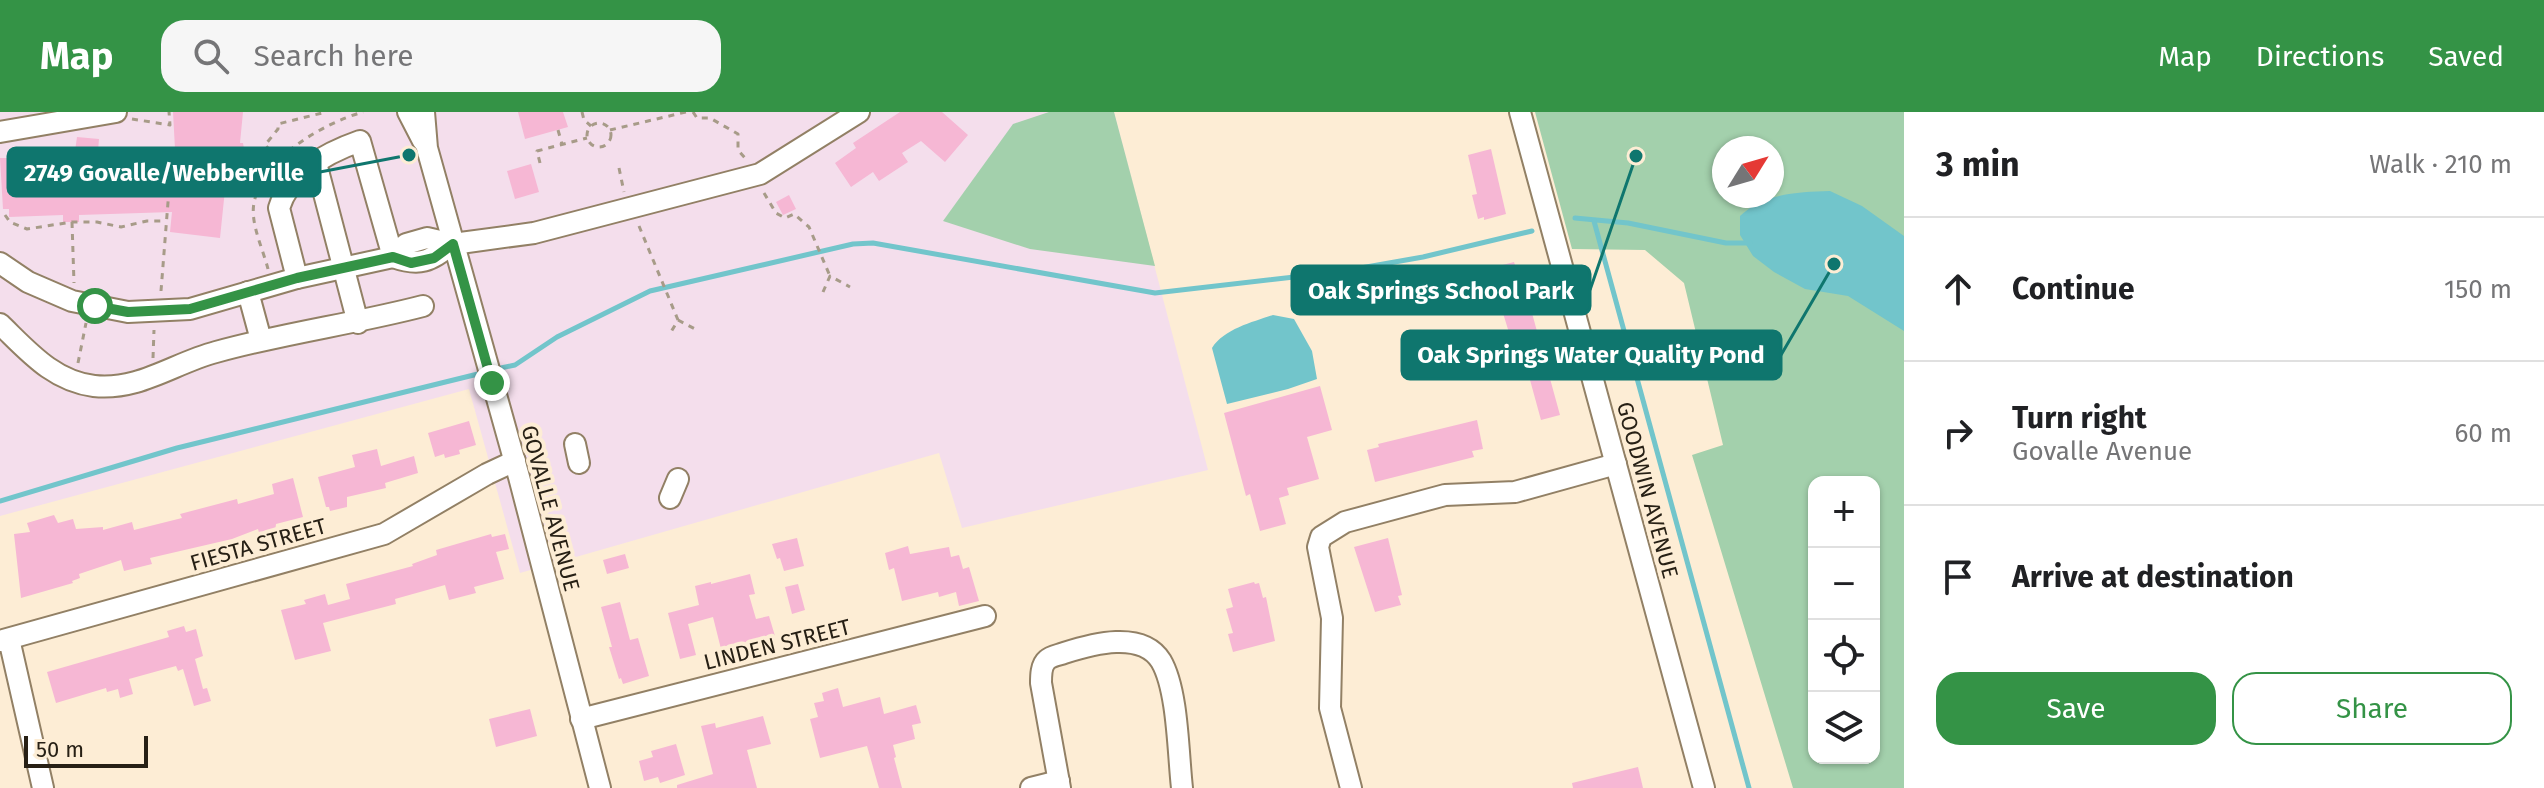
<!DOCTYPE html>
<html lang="en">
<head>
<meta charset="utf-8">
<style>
	body { margin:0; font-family:"Fira Sans",sans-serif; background:#f6f6f6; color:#202124 }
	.controls { position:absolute; right:24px; bottom:24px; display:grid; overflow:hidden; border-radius:16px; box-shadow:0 2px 6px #0004 }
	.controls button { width:72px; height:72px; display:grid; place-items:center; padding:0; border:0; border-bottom:2px solid #e0e0e0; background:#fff; color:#202124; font:40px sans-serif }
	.compass { position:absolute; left:1712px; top:24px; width:72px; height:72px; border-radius:50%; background:#fff; box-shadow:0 2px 6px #0004; rotate:53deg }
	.scale { position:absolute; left:24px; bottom:20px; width:124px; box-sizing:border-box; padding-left:8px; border:4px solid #272015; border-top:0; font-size:22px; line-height:28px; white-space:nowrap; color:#272015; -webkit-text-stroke:6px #fdedd5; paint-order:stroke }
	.stop { position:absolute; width:24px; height:24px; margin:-18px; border:6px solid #349346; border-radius:50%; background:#fff }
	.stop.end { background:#349346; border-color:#fff; box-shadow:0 2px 8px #0008 }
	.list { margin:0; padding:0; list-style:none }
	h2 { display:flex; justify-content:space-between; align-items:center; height:104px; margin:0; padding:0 32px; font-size:34px }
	h2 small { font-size:26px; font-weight:400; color:#757577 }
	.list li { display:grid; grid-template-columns:52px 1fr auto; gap:24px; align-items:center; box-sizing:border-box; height:144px; padding:0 32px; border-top:2px solid #e0e0e0 }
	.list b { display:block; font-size:30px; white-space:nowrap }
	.list p { margin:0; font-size:26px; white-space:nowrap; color:#757577 }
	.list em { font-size:26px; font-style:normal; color:#757577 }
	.actions { display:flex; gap:16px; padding:24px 32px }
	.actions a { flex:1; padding:18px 0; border:2px solid #349346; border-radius:24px; text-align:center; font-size:28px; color:#349346 }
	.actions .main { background:#349346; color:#fff }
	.icon { flex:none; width:44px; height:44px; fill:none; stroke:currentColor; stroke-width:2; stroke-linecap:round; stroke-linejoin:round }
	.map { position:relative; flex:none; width:1904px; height:676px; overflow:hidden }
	header { display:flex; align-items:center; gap:48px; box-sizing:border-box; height:112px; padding:0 40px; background:#349346; color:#fff }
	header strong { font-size:38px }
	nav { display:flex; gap:44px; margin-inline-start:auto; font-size:28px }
	.search { width:560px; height:72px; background:#f6f6f6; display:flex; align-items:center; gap:20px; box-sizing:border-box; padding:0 28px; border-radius:24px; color:#757577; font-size:30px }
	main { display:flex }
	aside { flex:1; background:#fff }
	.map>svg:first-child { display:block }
	.education { fill:#f4deec }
	.green { fill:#a3d0ac; fill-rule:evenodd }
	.water { fill:#72c5cb }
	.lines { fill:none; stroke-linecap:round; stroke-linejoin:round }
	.stream { stroke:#72c5cb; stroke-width:5 }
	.building { fill:#f6b7d4 }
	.minor-casing { stroke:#928065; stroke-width:24 }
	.path { stroke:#a79b88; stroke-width:3; stroke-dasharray:6 6; stroke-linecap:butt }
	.minor { stroke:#fff; stroke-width:20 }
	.route { stroke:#349346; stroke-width:10 }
	.labels { text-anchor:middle; stroke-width:8; stroke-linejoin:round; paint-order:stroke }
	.street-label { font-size:22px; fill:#272015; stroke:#fdedd5 }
	.leader { fill:none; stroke:#0f766e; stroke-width:3 }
	.callout-dot { fill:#0f766e; stroke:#fdedd5; stroke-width:3 }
	.callout { fill:#0f766e; stroke:#0f766e; stroke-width:3 }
	.callout-label { font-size:24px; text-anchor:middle; font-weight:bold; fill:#fff }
</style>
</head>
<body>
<header>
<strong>Map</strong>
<div class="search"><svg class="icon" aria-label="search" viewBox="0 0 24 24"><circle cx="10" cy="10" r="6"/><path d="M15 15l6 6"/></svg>Search here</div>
<nav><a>Map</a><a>Directions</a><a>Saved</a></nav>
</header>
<main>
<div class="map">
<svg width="1904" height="676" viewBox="0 0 1904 676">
	<rect width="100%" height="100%" fill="#fdedd5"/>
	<!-- education -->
	<polygon class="education" points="0,0 1114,0 1208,358 962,416 939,341 520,461 469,277 0,404"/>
	<!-- green -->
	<g class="green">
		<polygon points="1049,0 1114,0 1155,154 1030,137 943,109 1013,12"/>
		<path d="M1535,0H1904V676H1793L1692,343L1723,333L1684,171L1645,138L1572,137ZM1724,36H1772V84H1724ZM1814,370H1874V646H1814Z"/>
	</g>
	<!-- water -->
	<g class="water">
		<path d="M1830,79L1862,94L1904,124V219L1848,184L1805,177L1774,160L1753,144L1740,123V104C1764,81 1798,80 1830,79Z"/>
		<path d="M1273,203L1294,207L1312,239L1317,267L1288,277L1227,292L1212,236C1224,217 1253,210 1273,203Z"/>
	</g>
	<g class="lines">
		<!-- stream -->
		<g class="stream">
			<polyline points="1575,106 1628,111 1726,131 1750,131"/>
			<polyline points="1594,109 1749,676"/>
			<polyline points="496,257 515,253 557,225 650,179 853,132 873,131 1155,181 1338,160 1423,145 1532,119"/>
			<polyline points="0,389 177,336 486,260"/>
		</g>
	</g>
	<!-- building -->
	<g class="building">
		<polygon points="173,0 243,0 240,31 243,31 247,53 238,55 239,70 226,68 220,126 170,120 172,100 79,103 79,110 63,110 63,103 9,105 9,97 3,97 0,46 7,46 7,41 75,39 77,25 99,27 98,39 175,37"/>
		<polygon points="518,0 563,0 568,15 525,27"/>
		<polygon points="900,0 942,0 968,23 945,50 921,29 902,41 908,50 879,69 873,60 851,75 835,51 856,36 853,31"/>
		<polygon points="1491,37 1506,102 1484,108 1484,105 1478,107 1472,83 1477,82 1468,43"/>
		<polygon points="531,52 539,80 515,87 507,59"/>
		<polygon points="789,83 796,97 783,103 776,90"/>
		<polygon points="1514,150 1518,162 1521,161 1560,303 1541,308 1527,257 1492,267 1486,245 1514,237 1499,188 1488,191 1483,173 1462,178 1460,164"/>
		<polygon points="1320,274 1332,318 1307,325 1319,367 1287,376 1289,383 1279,386 1286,412 1260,419 1250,382 1246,384 1224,301"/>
		<polygon points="1477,308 1483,337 1472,339 1474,345 1375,370 1367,338 1379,335 1378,332"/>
		<polygon points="469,309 476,333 459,338 460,342 445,346 444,342 435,345 428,321"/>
		<polygon points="377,337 381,354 414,344 418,361 385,371 386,376 347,385 347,395 330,399 329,395 326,395 318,365 355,355 352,343"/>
		<polygon points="293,366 303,405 276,412 275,420 260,424 258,417 232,427 150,446 152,452 124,459 121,448 79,462 80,466 72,469 73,471 21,486 14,422 30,420 27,411 54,403 58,411 73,407 76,417 103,415 103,418 132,410 134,418 182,406 180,402 237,387 238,392 274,382 272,372"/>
		<polygon points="491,422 492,425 505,422 509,437 496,440 504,467 474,475 476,481 449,488 445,473 395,487 396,492 323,511 331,539 295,548 281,498 306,492 304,488 325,482 328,493 350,487 346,472 413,454 412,452 437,443 436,438"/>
		<polygon points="797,426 804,454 784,459 780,446 777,447 772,432"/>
		<polygon points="1388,426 1402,483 1398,484 1401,493 1375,500 1354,435"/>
		<polygon points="908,434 910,442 949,435 951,445 959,443 963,457 969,455 979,489 959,494 956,480 939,485 938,480 902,489 894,456 889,458 885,441"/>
		<polygon points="625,442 629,456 607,462 603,448"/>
		<polygon points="750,462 755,482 749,483 756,507 769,504 775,524 768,525 770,530 732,540 731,534 721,537 713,505 688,512 696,543 680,547 668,501 699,493 695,474 711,470 711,472"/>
		<polygon points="1254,470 1255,472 1259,471 1263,486 1266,485 1275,529 1233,540 1228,522 1233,521 1226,497 1233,495 1228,477"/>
		<polygon points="798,472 805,498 792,502 785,475"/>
		<polygon points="620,490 630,528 638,526 649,564 623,572 621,566 619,567 609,535 612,535 601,495"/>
		<polygon points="184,514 186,520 196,517 203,544 195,547 203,577 207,576 211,589 194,594 183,557 178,559 176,554 129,567 133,582 120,586 118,577 107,580 106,576 56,591 47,560 169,525 167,519"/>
		<polygon points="838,576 843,595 880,585 884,602 916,593 921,611 912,613 915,627 893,633 896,645 894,646 902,676 879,676 867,634 820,646 810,607 818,605 814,591 824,589 822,581"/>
		<polygon points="530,597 537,624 496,635 489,607"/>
		<polygon points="763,604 771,632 747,638 757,676 677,676 677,673 713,662 701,614 715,611 716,616"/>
		<polygon points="676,632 685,663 660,671 658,665 644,669 639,649 653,645 651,639"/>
		<polygon points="1638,655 1643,676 1573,676 1572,671"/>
	</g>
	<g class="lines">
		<!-- minor casing -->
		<g class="minor-casing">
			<g id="minor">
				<polyline points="408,0 423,29"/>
				<polyline points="424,0 427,36 519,365 600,676"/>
				<polyline points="1520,0 1704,676"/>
				<polyline points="0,20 116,0"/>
				<polyline points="316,51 358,211"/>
				<path d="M393,145C421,155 429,149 453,132"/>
				<polyline points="0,151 28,170 72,189 128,200 190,197 297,166 393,145 406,132 427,126 453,132 534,121 760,62 859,0"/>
				<path d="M297,166L279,96C290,60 326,41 360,29L393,145"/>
				<polyline points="248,180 261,228"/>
				<path d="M0,212C28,239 53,269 94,274C139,279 174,251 216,240C284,221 354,212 423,194"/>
				<polyline points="575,332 579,351"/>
				<polyline points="670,386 678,367"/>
				<polyline points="9,527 43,676"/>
				<polyline points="0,529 384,422 487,362 515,349"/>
				<polyline points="581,607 985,504"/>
				<polyline points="1031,676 1059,669"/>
				<path d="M1060,676L1041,571C1041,564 1041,553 1047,548C1051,544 1059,543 1064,541C1092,532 1142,518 1161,549C1178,578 1178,641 1182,676"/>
				<polyline points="1351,676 1330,596 1332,506 1318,435 1321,425 1345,410 1445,383 1515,380 1616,352"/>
			</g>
		</g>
		<!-- path -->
		<g class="path">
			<polyline points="582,0 584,8 591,14"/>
			<polyline points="693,0 697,6 710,6 738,22 738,38 746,47"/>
			<polyline points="132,7 170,13 169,0"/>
			<circle cx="599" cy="23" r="12"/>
			<polyline points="558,18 562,32"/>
			<polyline points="610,18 686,0"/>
			<polyline points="279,47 265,33 278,17 278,12 326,0"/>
			<polyline points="540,51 537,39 587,26"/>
			<polyline points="619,56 624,80"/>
			<polyline points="764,81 776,101 785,106 794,102 809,115 830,164"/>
			<polyline points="5,103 10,110 27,117 72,110 97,110 121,115 147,109 166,109"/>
			<polyline points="72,110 74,171"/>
			<polyline points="639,114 678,208 671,220"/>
			<path d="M268,157C263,137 250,111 254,91C262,46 324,11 363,0"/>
			<polyline points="161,179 170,65"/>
			<polyline points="823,180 830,164 850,175"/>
			<polyline points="678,208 695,217"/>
			<polyline points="153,246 154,218"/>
			<polyline points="78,251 86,211"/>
		</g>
		<!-- minor -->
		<use href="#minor" class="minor"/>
	</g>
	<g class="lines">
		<!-- route -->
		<polyline class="route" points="95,194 128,200 190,197 297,166 393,145 411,151 434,146 453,132 492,271"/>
	</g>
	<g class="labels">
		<!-- street labels -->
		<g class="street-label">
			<text transform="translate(1648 378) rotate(75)" y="8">GOODWIN AVENUE</text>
			<text transform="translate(551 396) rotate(75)" y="8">GOVALLE AVENUE</text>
			<text transform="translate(258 432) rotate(-16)" y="8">FIESTA STREET</text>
			<text transform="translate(777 532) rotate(-14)" y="8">LINDEN STREET</text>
		</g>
	</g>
	<!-- callouts -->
	<path class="leader" d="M409 43L320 60M1636 44L1590 178M1834 152L1781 243"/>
	<g class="callout-dot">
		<circle cx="409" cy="43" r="8"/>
		<circle cx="1636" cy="44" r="8"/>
		<circle cx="1834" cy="152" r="8"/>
	</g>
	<g class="callout">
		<rect x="8" y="36" width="312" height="48" rx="8"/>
		<rect x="1292" y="154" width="298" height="48" rx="8"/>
		<rect x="1402" y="219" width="379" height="48" rx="8"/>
	</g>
	<g class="callout-label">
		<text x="164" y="69">2749 Govalle/Webberville</text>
		<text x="1441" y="187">Oak Springs School Park</text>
		<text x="1591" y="251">Oak Springs Water Quality Pond</text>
	</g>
</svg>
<div class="controls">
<button>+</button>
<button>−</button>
<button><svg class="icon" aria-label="locate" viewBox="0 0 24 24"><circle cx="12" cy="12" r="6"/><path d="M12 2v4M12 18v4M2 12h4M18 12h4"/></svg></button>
<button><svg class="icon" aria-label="layers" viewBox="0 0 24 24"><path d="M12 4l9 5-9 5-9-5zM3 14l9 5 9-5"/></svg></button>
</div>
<svg class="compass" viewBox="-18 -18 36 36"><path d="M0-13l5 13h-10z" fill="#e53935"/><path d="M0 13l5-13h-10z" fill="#757577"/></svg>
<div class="scale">50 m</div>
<div class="stop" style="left:95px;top:194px"></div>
<div class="stop end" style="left:492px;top:271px"></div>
</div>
<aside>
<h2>3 min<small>Walk · 210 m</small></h2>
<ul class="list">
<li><svg class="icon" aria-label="ahead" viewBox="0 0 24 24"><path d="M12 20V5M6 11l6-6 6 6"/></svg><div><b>Continue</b></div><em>150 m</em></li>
<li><svg class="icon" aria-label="right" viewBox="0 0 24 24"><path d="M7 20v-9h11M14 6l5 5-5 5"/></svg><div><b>Turn right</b><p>Govalle Avenue</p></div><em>60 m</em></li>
<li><svg class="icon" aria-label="arrive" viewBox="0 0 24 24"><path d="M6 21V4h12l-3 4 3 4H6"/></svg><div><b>Arrive at destination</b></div></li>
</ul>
<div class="actions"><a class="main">Save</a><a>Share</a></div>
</aside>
</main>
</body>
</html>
